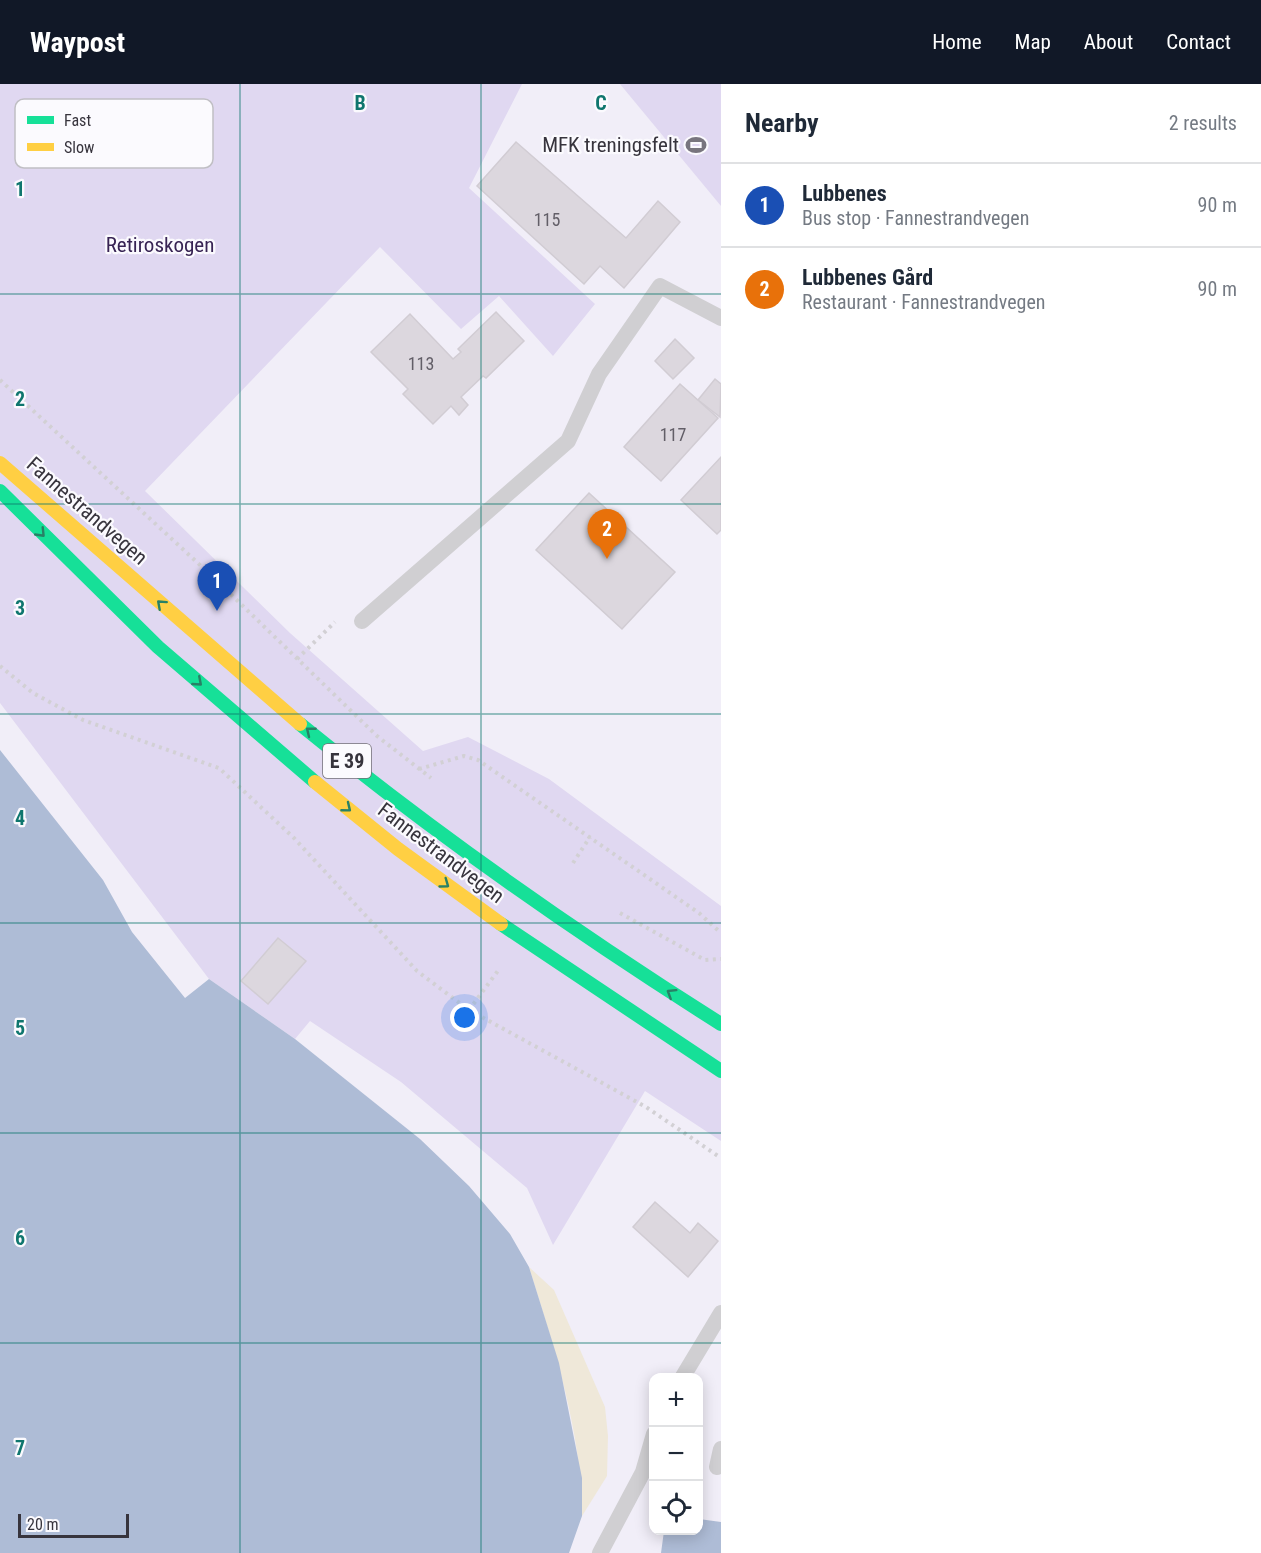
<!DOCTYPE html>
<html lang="en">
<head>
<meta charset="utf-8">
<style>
	body { margin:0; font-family:"Roboto Condensed",sans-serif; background:#f6f6f7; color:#1f2937 }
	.controls { position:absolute; right:18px; bottom:18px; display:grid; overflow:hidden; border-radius:12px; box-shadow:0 3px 15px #0003 }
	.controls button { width:54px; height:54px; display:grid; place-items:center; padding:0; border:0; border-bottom:2px solid #e0e1e3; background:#fff; color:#1f2937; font:30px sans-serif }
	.scale { position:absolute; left:18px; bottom:15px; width:111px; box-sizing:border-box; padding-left:6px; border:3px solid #37343d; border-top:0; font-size:16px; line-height:21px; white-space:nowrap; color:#37343d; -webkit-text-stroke:4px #fbfafe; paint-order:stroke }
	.you { position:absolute; left:465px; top:934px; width:21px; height:21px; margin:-15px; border:4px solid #fff; border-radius:50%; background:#1a73e8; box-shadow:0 0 0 9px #1a73e833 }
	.badge { display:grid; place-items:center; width:39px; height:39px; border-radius:50%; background:#111827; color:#fff; font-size:20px; font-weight:700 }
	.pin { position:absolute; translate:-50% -50px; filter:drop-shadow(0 2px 3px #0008) }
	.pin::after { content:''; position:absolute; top:32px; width:21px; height:18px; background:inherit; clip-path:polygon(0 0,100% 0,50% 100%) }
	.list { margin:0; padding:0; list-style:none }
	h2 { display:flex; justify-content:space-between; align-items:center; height:78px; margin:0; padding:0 24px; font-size:26px }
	h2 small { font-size:20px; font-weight:400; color:#747a83 }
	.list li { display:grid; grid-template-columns:39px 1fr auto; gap:18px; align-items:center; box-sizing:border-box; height:84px; padding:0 24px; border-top:2px solid #e0e1e3 }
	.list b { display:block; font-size:22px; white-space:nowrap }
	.list p { margin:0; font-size:20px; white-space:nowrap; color:#747a83 }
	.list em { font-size:20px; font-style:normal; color:#747a83 }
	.icon { flex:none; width:33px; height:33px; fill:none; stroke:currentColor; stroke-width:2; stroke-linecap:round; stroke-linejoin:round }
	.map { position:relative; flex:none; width:721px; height:1469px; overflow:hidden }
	header { display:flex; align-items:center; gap:36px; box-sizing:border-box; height:84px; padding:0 30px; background:#111827; color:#fff }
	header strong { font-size:28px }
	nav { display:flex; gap:33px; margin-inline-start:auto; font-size:21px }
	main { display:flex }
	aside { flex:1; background:#fff }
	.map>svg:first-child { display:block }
	.green { fill:#e0d8f1 }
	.sand { fill:#efe8d9 }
	.water { fill:#aebcd6 }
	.building { fill:#dcd7de; stroke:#d1ccd3; stroke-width:1.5 }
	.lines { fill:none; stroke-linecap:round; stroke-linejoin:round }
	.path { stroke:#d2d0d4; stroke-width:4; stroke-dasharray:3 4.5; stroke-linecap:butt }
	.lane { stroke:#d0cfd2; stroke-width:16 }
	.fast { stroke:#16e098; stroke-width:14 }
	.slow { stroke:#ffcf43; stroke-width:14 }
	.oneway { stroke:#288166 }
	.grid { fill:none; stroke:#0f766e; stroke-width:1.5; stroke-opacity:0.55 }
	.labels { text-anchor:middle; stroke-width:4.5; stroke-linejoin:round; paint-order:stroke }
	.number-label { font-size:18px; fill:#625e67 }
	.shield { fill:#fbfafe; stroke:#726f77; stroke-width:1.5 }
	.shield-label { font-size:20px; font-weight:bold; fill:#37343d }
	.poi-label { font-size:21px; fill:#37343d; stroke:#fbfafe; text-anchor:end }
	.park-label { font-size:21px; fill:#382454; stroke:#fbfafe }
	.street-label { font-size:21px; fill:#37343d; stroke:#fbfafe }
	.key { fill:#fbfafe; stroke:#c0bfc4; stroke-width:1.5 }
	.key-label { font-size:16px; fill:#37343d }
	.grid-label { font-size:20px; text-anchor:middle; font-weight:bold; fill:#0f766e; stroke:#fbfafe; stroke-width:4.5; stroke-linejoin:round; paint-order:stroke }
</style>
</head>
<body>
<header>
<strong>Waypost</strong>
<nav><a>Home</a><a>Map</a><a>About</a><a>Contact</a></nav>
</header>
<main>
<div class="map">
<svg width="721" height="1469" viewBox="0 0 721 1469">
	<rect width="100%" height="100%" fill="#f1eef8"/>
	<!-- green -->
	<g class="green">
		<polygon points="0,0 522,0 469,104 595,220 553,272 499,212 461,245 380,163 145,407 290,549 423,667 468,653 549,695 721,822 721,1057 645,1007 553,1161 527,1104 401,998 310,937 295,955 209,895 0,619"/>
		<polygon points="620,0 721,0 721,122"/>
	</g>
	<!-- sand -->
	<path class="sand" d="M529,1183L554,1206L605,1323L608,1352L607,1392L582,1432C582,1347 554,1264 529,1183Z"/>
	<!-- water -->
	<g class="water">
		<polygon points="0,666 103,796 132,848 185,914 209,895 295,955 420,1055 469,1102 510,1150 529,1183 559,1279 582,1394 582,1432 569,1469 0,1469"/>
		<polygon points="699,1435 721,1438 721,1469 661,1469 664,1447 698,1446"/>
	</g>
	<!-- building -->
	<g class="building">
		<polygon points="516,58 626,154 658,117 680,138 624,204 600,182 584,200 477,102"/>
		<polygon points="496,228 524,257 486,294 483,292 461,313 468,321 459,331 451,322 433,340 403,310 408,305 371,268 410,230 453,275 461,268 458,265"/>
		<polygon points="675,255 694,274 673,295 655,277"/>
		<polygon points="715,295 721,300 720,333 698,316"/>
		<polygon points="680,300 718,334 661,397 624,363"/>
		<polygon points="721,373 721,446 717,450 681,416"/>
		<polygon points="589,409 675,488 622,545 536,466"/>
		<polygon points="278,854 306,877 268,920 241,897"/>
		<polygon points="655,1118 690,1149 698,1139 718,1157 688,1193 633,1143"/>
	</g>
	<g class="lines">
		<!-- path -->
		<g class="path">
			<polyline points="0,296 214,494 377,652 431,694"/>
			<polyline points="297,575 335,538"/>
			<polyline points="0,582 33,609 83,636 219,684 294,754 417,887 469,926 646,1023 721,1074"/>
			<polyline points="419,685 464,672 478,676 699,829 721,849"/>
			<polyline points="573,779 590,753"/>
			<polyline points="620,829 705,876 721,875"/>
			<polyline points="469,926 500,884"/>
		</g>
		<!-- lane -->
		<g class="lane">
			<polyline points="362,537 568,357 599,290 660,202 721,234"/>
			<polyline points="682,1294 721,1229"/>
			<polyline points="717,1383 721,1365"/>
			<polyline points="600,1469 643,1388 654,1350"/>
		</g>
		<!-- fast -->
		<g class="fast">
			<polyline points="0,407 158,563 315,698"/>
			<path d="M300,640C434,749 575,848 721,940"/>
			<polyline points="501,840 721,987"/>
		</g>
		<!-- slow -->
		<g class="slow">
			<polyline points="0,379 300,640"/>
			<polyline points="315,698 398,765 501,840"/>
		</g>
	</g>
	<!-- one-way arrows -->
	<defs><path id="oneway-chevron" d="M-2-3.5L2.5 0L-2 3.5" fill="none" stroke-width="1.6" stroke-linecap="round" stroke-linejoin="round" transform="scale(1.5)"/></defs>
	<g class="oneway">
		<use href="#oneway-chevron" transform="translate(41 449) rotate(46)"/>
		<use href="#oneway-chevron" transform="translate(161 520) rotate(-138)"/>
		<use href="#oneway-chevron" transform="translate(198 598) rotate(41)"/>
		<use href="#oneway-chevron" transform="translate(310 647) rotate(-141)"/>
		<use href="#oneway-chevron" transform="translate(347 724) rotate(39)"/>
		<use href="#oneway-chevron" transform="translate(445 800) rotate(36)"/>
		<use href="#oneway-chevron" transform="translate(671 909) rotate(-148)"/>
	</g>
	<!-- grid -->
	<path class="grid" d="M240,0V1469M481,0V1469M0,210H721M0,420H721M0,630H721M0,839H721M0,1049H721M0,1259H721"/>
	<!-- icons -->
	<defs>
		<g id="stadium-bare" transform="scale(1.62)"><path d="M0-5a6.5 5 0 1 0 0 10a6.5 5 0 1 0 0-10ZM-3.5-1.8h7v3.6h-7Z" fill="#78757e" stroke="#fbfafe" stroke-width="2.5" paint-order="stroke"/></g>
	</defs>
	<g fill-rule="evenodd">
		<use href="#stadium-bare" x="696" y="61"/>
	</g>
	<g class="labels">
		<!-- number labels -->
		<g class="number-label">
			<text x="547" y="142">115</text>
			<text x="421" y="286">113</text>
			<text x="673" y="357">117</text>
		</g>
		<!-- shield labels -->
		<rect class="shield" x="323" y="660" width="48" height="34" rx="4.5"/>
		<g class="shield-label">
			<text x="347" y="684">E 39</text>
		</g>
		<!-- poi labels -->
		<g class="poi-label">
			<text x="679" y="68">MFK treningsfelt</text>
		</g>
		<!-- park labels -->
		<g class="park-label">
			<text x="160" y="168">Retiroskogen</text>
		</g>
		<!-- street labels -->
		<g class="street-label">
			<text transform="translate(87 427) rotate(41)" y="7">Fannestrandvegen</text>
			<text transform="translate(441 769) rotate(37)" y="7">Fannestrandvegen</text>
		</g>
	</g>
	<!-- legend -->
	<rect x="15" y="15" width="198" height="69" rx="9" class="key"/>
	<rect x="27" y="32" width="27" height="8" fill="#16e098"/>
	<rect x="27" y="59" width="27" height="8" fill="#ffcf43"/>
	<g class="key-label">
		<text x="64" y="42">Fast</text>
		<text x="64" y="69">Slow</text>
	</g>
	<g class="grid-label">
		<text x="360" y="26">B</text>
		<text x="601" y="26">C</text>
		<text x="20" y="112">1</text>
		<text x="20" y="322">2</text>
		<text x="20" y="531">3</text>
		<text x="20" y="741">4</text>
		<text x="20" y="951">5</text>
		<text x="20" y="1161">6</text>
		<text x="20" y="1371">7</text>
	</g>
</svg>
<div class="controls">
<button>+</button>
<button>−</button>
<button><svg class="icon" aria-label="locate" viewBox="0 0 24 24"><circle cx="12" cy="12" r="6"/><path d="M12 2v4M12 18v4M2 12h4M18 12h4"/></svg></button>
</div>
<div class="scale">20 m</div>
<div class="you"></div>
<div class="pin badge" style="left:217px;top:527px;background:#1a4fb4">1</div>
<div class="pin badge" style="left:607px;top:475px;background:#e8710a">2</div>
</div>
<aside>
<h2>Nearby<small>2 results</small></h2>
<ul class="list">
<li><span class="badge" style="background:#1a4fb4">1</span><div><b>Lubbenes</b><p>Bus stop · Fannestrandvegen</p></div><em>90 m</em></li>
<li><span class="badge" style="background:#e8710a">2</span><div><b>Lubbenes Gård</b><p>Restaurant · Fannestrandvegen</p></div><em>90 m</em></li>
</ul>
</aside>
</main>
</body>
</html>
